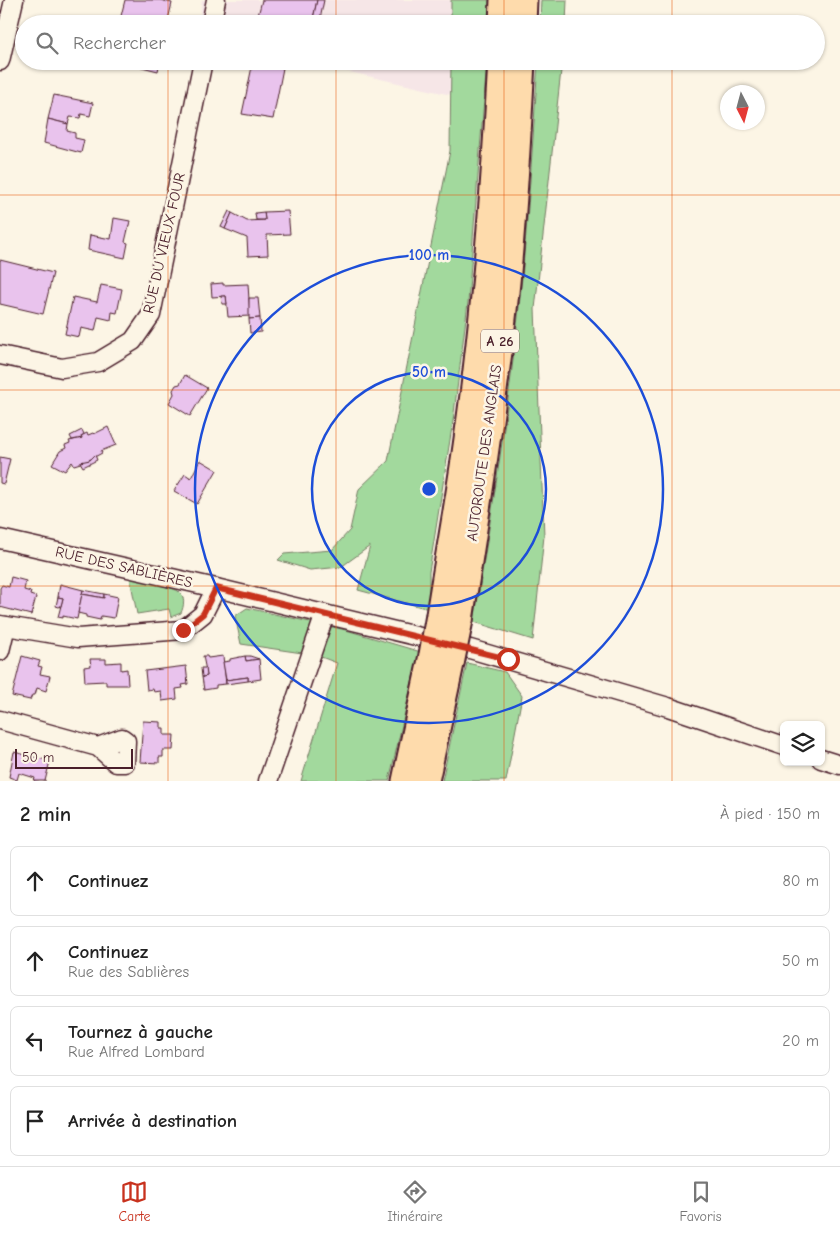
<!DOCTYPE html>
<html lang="fr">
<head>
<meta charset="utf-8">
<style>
	body { margin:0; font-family:"Comic Neue",sans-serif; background:#f6f6f6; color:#222 }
	.controls { position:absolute; right:15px; bottom:15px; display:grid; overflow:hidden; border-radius:8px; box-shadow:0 1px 4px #0004 }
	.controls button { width:45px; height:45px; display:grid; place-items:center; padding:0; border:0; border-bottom:1px solid #e0e0e0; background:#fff; color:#222; font:25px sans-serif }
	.compass { position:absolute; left:720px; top:85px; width:45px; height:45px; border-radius:50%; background:#fff; box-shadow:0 1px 4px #0004; rotate:174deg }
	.scale { position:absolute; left:15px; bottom:12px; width:118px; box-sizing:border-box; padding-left:5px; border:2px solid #4a1f2b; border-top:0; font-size:14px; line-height:18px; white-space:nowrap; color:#4a1f2b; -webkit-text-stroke:4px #fcf5e5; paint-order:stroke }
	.stop { position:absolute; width:15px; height:15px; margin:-11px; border:4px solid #c8321e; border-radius:50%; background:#fff }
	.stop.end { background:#c8321e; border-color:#fff; box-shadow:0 1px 5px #0008 }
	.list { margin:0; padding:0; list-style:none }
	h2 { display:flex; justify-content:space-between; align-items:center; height:65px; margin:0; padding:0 20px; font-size:21px }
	h2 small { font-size:16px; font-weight:400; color:#767676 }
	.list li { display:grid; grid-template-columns:32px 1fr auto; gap:15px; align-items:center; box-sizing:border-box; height:70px; margin:0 10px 10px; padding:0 10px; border:1px solid #e0e0e0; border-radius:8px }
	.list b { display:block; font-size:19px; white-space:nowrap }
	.list p { margin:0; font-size:16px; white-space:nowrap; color:#767676 }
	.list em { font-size:16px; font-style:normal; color:#767676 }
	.icon { flex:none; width:28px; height:28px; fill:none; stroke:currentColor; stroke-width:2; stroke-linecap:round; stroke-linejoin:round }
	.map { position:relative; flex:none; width:840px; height:781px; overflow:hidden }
	.search { position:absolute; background:#fff; box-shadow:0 1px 4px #0004; left:15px; right:15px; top:15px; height:55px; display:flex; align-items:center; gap:12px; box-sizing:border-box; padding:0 18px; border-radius:28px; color:#767676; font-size:19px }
	.sheet { height:385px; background:#fff }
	nav { display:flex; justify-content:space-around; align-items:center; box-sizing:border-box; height:70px; border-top:1px solid #e0e0e0; background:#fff; font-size:14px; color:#767676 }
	nav a { display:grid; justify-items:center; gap:2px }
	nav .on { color:#c8321e }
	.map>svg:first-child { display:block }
	.built { fill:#f6e6e7 }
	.green { fill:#a2d99d; stroke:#767c64 }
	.building { fill:#e9c3ed; stroke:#4a1f2b }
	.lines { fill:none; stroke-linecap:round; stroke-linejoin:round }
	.minor-casing { stroke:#4a1f2b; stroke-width:21 }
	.highway-casing { stroke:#4a1f2b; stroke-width:29 }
	.minor { stroke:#fcf5e5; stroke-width:18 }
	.highway { stroke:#fedbac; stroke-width:25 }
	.highway-bridge-casing { stroke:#4a1f2b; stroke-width:29; stroke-linecap:butt }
	.highway-bridge { stroke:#fedbac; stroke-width:25 }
	.route { stroke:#c8321e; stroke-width:6 }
	.grid { fill:none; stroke:#e8590c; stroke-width:1; stroke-opacity:0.55 }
	.ring { fill:none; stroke:#1d4ed8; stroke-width:2.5 }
	.labels { text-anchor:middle; stroke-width:5; stroke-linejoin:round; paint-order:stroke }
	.shield { fill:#fcf5e5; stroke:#7f5f63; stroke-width:1 }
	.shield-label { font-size:14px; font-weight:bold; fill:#4a1f2b }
	.street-label { font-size:15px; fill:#4a1f2b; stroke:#fcf5e5 }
	.centre { fill:#1d4ed8; stroke:#fcf5e5; stroke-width:2.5 }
	.ring-label { font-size:15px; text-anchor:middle; font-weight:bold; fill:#1d4ed8; stroke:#fcf5e5; stroke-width:5; stroke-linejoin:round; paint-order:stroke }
</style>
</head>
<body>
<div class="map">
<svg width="840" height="781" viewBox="0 0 840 781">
	<rect width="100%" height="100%" fill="#fcf5e5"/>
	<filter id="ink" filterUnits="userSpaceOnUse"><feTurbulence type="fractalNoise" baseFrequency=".02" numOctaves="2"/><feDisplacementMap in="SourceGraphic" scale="10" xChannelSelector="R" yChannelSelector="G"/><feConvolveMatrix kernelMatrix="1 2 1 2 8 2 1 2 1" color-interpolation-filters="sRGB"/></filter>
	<g filter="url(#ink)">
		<!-- built -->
		<g class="built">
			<polygon points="202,0 451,0 451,24 199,24"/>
			<polygon points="301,61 451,61 451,95"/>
		</g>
		<!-- green -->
		<g class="green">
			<polygon points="451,0 489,0 488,24 451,24"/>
			<polygon points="541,0 567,0 566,24 540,24"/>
			<polygon points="451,61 487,61 468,302 453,421 429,572 429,609 358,590 370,546 341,567 310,570 278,560 284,554 332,550 350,530 359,489 388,461 450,151"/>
			<path d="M538,61H562L535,309L544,536L533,640L474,622C489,530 504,437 515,344C526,250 532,156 538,61Z"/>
			<path d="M130,578C139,580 172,587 178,591C186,596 184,606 181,613L171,617L169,609L137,614Z"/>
			<polygon points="247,608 346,630 421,652 415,669 389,781 301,781 337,663 316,655 241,644 235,616"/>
			<polygon points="467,663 505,672 522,696 506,781 442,781"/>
		</g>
		<!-- building -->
		<g class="building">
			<polygon points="125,0 160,0 172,3 167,24 119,24"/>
			<polygon points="262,0 317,0 312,24 275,24 276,20 258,16"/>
			<polygon points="317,0 324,0 319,24 312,24"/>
			<polygon points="64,17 79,21 78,24 63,24"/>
			<polygon points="118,61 160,61 158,71"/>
			<polygon points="253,62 283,68 273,119 242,114"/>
			<polygon points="54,95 93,103 90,116 81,114 80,118 70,117 68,124 48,119"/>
			<polygon points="48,119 68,124 67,131 75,133 75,138 84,140 81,153 44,143"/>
			<polygon points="229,211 232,213 225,229 221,227"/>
			<polygon points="288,211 290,234 267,235 268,255 248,256 247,238 225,229 232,213 247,221 265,220 264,212"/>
			<polygon points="264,212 265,220 256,220 255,213"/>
			<polygon points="114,218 130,221 125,242 128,243 125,258 88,250 90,235 111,239"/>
			<polygon points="0,260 53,273 43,314 0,304"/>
			<polygon points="223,283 223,285 248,284 250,316 228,317 226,296 212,297 211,284"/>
			<polygon points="101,285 122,289 117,313 112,312 111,320 98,317 95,331 81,328 79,337 65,334 73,297 97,302"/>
			<polygon points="221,296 226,296 227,304 222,304"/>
			<polygon points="249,298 258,298 260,318 249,319"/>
			<polygon points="260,318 261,332 250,333 249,319"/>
			<polygon points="185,375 207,388 190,416 169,403 174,394 173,390 176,385 180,384"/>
			<polygon points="108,427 116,445 101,451 102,453 87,461 74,465 72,462 65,471 52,464 60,451 66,448 65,445 70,443 69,441 82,438 81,436 87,433 88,435 93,433 94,434"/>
			<polygon points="82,430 84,434 81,436 82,438 72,440 70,436"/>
			<polygon points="95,455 97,460 83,467 80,462 90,460"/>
			<polygon points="0,457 10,459 4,484 0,483"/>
			<polygon points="200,460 217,470 197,504 174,491 185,474 191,478"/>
			<polygon points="11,577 26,581 24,590 31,592 30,595 36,597 31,615 0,607 0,588 2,585 9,587"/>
			<polygon points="60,584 83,590 77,619 63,616 63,618 58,617 63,598 58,597"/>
			<polygon points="83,590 104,594 104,598 82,594"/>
			<polygon points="82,594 104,598 104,594 118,597 114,618 101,616 100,620 86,617 86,615 78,613"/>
			<polygon points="58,597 63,598 61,606 59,607 56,606"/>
			<polygon points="22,656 40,661 38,666 42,667 40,674 50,676 46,691 37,688 35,695 32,695 30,700 12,696"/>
			<polygon points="203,656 207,656 208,658 223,656 226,684 216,685 216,688 204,690 202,677 207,676"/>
			<polygon points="245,656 250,656 259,659 246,661"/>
			<polygon points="245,656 246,661 259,659 261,679 248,681 248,677 226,680 223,662 230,661 230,659"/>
			<polygon points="90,659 106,659 106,663 121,662 121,670 127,669 128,685 106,685 106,681 85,682 84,667 91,666"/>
			<polygon points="186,666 188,684 182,685 183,688 176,689 177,699 162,701 161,691 154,692 153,689 147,690 145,671"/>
			<polygon points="201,668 206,668 207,676 202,677"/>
			<polygon points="248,677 248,681 226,684 226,680"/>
			<polygon points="143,721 161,722 161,728 164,728 164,735 174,735 173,750 163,750 163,757 159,757 159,763 140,762"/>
			<polygon points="14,752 50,761 45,781 34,781 35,778 19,773 17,780 9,777"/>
		</g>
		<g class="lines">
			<!-- minor casing -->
			<g class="minor-casing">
				<g id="minor">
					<polyline points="211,24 216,0"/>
					<polyline points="0,61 14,0"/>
					<polyline points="0,355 62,368 98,362 133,341 151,315 203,61"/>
					<polyline points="0,539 216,588 470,649 668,707 784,746"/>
					<polyline points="0,625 78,638 183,630 203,614 216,588"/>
					<polyline points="0,651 6,626"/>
					<polyline points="0,720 98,747 116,763 125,763 126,741 122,738 98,747"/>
					<polyline points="821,759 840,765"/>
					<polyline points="268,781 325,614"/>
				</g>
			</g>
			<!-- highway casing -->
			<g class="highway-casing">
				<g id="highway">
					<polyline points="502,24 503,0"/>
					<polyline points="523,24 524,0"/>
					<path d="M439,615C448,557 459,498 467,439C485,314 494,187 501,61"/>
					<path d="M460,620C477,511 494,402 506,292C514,216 518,138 522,61"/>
					<polyline points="405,781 432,655"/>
					<polyline points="426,781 452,659"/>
				</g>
			</g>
			<!-- minor -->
			<use href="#minor" class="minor"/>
			<!-- highway -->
			<use href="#highway" class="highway"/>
			<!-- highway-bridge casing -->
			<g class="highway-bridge-casing">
				<g id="highway-bridge">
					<polyline points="432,655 439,615"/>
					<polyline points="452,659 460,620"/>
				</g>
			</g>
			<!-- highway-bridge -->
			<use href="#highway-bridge" class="highway-bridge"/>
		</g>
	</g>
	<g class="lines" filter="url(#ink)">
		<!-- route -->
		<polyline class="route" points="183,630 203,614 216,588 508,659"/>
	</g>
	<!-- grid -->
	<path class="grid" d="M168,0V24M336,0V24M504,0V24M672,0V24M168,61V781M336,61V781M504,61V781M672,61V781M0,195H840M0,390H840M0,586H840"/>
	<!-- distance rings -->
	<g class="ring">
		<circle cx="429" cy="489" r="117"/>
		<circle cx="429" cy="489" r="234"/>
	</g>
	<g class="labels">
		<!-- shield labels -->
		<rect class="shield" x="481" y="329.5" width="38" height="23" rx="4"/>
		<g class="shield-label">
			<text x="500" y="346">A 26</text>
		</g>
		<!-- street labels -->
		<g class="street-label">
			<text transform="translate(164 243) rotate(-77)" y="5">RUE DU VIEUX FOUR</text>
			<text transform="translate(484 453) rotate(-82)" y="5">AUTOROUTE DES ANGLAIS</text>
			<text transform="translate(124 567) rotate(13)" y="5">RUE DES SABLIÈRES</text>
		</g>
	</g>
	<circle cx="429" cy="489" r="8" class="centre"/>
	<g class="ring-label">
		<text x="429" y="260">100 m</text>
		<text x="429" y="377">50 m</text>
	</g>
</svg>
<div class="controls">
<button><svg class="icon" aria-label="layers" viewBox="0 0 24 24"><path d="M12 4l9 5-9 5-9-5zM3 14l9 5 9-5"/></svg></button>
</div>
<svg class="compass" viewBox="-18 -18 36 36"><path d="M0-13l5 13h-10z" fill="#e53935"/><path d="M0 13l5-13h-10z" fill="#767676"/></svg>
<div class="scale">50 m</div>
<div class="stop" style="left:508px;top:659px"></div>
<div class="stop end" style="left:183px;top:630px"></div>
<div class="search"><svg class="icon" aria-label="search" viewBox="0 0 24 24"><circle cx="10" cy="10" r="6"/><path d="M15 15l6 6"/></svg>Rechercher</div>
</div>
<section class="sheet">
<h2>2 min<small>À pied · 150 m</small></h2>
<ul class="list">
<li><svg class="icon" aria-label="ahead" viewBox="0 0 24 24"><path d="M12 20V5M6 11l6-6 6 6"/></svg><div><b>Continuez</b></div><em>80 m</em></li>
<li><svg class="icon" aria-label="ahead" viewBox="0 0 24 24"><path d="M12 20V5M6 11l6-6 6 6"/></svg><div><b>Continuez</b><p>Rue des Sablières</p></div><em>50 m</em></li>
<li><svg class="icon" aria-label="left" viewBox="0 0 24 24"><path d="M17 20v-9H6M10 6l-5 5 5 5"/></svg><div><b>Tournez à gauche</b><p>Rue Alfred Lombard</p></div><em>20 m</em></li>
<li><svg class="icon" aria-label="arrive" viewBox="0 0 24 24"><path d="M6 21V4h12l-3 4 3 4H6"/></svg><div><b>Arrivée à destination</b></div></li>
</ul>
</section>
<nav>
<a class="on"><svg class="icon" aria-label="map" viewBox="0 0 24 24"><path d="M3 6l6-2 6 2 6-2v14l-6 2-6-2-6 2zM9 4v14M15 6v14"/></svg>Carte</a>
<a><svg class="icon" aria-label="directions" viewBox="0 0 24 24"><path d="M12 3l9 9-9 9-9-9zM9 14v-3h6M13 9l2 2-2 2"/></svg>Itinéraire</a>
<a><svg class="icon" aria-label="saved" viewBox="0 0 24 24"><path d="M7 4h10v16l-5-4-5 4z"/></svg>Favoris</a>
</nav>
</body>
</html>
